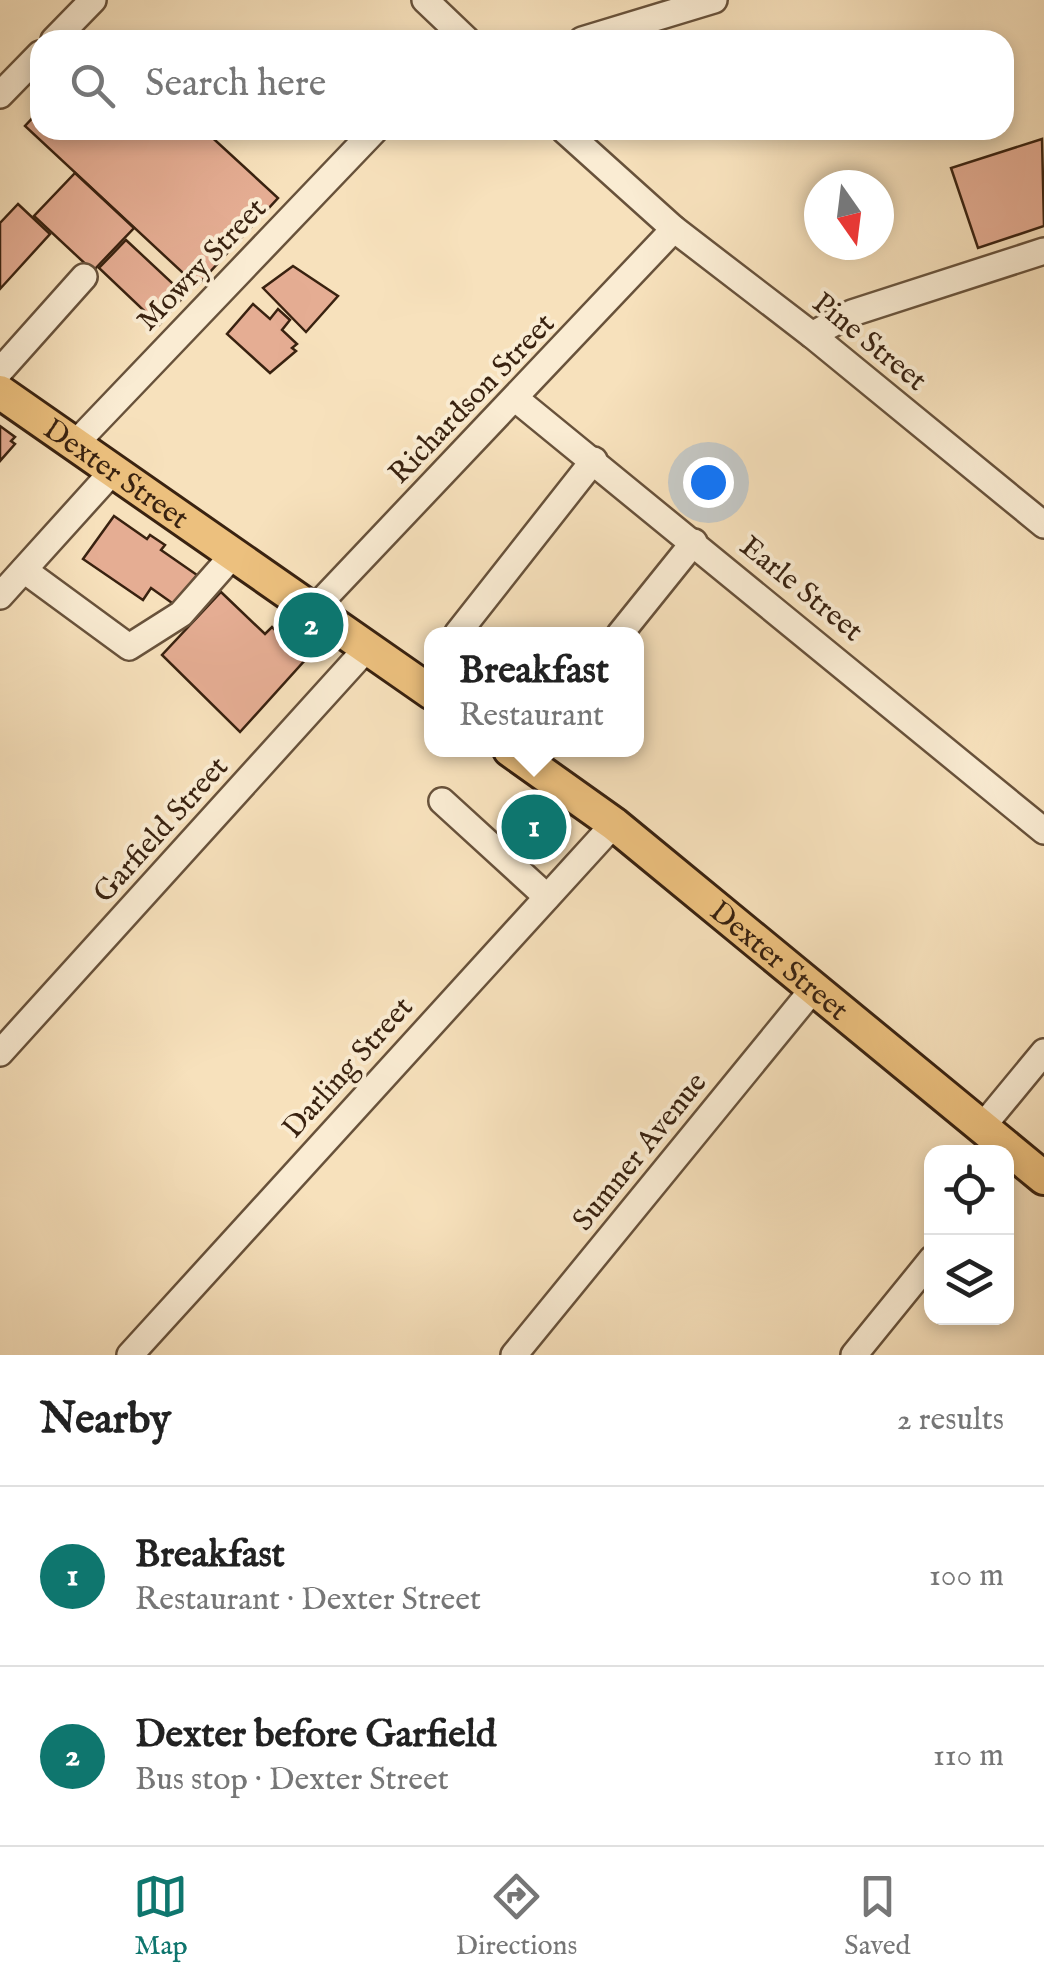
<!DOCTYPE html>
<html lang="en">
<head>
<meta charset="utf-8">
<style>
	body { margin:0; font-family:"IM FELL English",serif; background:#f6f6f6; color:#222 }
	.controls { position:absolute; right:30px; bottom:30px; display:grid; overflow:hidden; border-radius:20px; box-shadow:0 5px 15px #0003 }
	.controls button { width:90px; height:90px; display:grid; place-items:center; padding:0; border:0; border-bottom:2px solid #e0e0e0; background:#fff; color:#222; font:50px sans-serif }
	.compass { position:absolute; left:804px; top:170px; width:90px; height:90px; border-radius:50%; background:#fff; box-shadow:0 5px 15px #0003; rotate:166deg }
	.you { position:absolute; left:708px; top:482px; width:35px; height:35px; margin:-25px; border:8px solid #fff; border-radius:50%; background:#1a73e8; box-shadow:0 0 0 15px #1a73e833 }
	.badge { display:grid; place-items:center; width:65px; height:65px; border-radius:50%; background:#0f766e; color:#fff; font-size:32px; font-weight:700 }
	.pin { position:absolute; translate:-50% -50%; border:5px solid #fff; box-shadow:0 2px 10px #0006 }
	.popup { position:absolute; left:424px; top:627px; width:220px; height:130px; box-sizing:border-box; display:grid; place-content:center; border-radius:20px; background:#fff; filter:drop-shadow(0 2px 8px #0005); font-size:32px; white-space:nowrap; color:#767676 }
	.popup b { font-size:38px; color:#222 }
	.popup::after { content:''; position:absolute; left:50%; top:100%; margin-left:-20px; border:20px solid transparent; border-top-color:#fff }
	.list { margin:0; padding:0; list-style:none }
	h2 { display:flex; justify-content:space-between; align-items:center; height:130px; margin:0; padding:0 40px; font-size:42px }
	h2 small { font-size:32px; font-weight:400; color:#767676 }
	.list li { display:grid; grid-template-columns:65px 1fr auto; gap:30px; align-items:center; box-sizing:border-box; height:180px; padding:0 40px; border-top:2px solid #e0e0e0 }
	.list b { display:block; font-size:38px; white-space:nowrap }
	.list p { margin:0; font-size:32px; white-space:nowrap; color:#767676 }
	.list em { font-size:32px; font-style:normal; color:#767676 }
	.icon { flex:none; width:55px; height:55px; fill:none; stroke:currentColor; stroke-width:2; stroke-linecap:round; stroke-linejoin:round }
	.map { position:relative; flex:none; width:1044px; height:1355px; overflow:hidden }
	.search { position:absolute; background:#fff; box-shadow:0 5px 15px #0003; left:30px; right:30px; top:30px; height:110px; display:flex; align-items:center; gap:25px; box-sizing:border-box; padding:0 35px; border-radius:30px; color:#767676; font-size:38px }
	.sheet { height:490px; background:#fff }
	nav { display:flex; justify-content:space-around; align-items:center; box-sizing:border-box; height:140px; border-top:2px solid #e0e0e0; background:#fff; font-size:28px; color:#767676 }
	nav a { display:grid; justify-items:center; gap:5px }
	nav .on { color:#0f766e }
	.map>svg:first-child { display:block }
	.building { fill:#e5ad93; stroke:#392210; stroke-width:2.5 }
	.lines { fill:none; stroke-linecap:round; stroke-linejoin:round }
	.minor-casing { stroke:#68523b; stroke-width:30 }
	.major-casing { stroke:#392210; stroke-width:38 }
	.minor { stroke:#faecd3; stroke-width:25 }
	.major { stroke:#ecc07e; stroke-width:32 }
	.labels { text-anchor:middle; stroke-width:8; stroke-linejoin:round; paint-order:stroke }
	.street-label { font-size:30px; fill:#392210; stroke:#faecd3 }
</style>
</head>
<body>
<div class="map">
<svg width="1044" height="1355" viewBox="0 0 1044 1355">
	<rect width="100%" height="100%" fill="#f7e1bc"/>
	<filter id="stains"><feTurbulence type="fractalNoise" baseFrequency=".002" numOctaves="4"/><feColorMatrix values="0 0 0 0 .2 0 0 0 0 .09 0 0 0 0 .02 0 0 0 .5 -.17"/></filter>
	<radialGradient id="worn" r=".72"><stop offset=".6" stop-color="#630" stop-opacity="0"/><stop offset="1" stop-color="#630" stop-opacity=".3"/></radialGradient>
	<!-- building -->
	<g class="building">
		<polygon points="40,110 40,130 204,130 278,198 197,286 25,126"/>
		<polygon points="1042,139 1044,226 978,248 951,168"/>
		<polygon points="75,173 134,228 93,271 34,216"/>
		<polygon points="18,204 50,234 0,289 0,223"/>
		<polygon points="126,240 185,295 159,325 99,268"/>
		<polygon points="293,266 338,296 306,332 263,288"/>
		<polygon points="253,304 270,319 278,309 290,320 282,330 297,344 292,348 296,351 270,373 227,334"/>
		<polygon points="0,426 15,437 11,441 15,444 0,461"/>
		<polygon points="114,516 147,539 150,535 165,545 161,550 197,575 175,605 151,588 143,600 83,559"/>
		<polygon points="221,592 265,634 272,627 306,659 240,732 162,655"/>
	</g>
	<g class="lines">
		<!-- minor casing -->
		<g class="minor-casing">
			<g id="minor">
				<polyline points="425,0 467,40"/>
				<polyline points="54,40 93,0"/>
				<polyline points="582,40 714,0"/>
				<polyline points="0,95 40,54"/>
				<polyline points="564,130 674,229 812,335 1044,525"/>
				<polyline points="812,335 852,313 1044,251"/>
				<polyline points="0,371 84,277"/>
				<polyline points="516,399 1044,831"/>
				<polyline points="75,444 375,130"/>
				<polyline points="24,570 129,647 181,614 233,555"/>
				<polyline points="0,596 113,471"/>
				<polyline points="313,610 674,229"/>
				<polyline points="457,634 594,460"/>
				<polyline points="620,634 694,542"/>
				<polyline points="442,801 547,897"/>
				<polyline points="0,1053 368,647"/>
				<polyline points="982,1127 1044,1052"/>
				<polyline points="130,1355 614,824"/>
				<polyline points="514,1355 814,988"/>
				<polyline points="854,1355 932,1259"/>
			</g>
		</g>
		<!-- major casing -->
		<g class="major-casing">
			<g id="major">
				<path id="s1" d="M0,392L432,693"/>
				<path id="s2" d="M510,750L614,824L1044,1178"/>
			</g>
		</g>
		<!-- minor -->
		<use href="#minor" class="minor"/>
		<!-- major -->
		<use href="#major" class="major"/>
	</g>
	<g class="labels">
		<!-- street labels -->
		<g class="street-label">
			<text transform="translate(201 264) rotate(-46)" y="10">Mowry Street</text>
			<text transform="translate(870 341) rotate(39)" y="10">Pine Street</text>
			<text transform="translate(471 398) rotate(-46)" y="10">Richardson Street</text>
			<text dy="10" stroke="none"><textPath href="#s1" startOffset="142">Dexter Street</textPath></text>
			<text transform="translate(802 588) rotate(39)" y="10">Earle Street</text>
			<text transform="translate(160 829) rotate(-48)" y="10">Garfield Street</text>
			<text dy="10" stroke="none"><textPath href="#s2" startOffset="342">Dexter Street</textPath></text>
			<text transform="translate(347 1067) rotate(-48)" y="10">Darling Street</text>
			<text transform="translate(639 1151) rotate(-51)" y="10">Sumner Avenue</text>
		</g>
	</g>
	<rect width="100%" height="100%" filter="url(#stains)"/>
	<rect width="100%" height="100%" fill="url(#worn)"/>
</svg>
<div class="controls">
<button><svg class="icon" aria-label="locate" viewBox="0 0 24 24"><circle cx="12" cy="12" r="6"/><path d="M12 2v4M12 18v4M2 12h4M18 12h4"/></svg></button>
<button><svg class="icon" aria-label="layers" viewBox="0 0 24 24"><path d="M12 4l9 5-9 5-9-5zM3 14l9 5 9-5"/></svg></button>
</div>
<svg class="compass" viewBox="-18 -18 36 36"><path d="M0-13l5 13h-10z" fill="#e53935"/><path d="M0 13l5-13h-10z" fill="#767676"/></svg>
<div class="you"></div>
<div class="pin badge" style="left:534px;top:827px">1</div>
<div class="popup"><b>Breakfast</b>Restaurant</div>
<div class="pin badge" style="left:311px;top:625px">2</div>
<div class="search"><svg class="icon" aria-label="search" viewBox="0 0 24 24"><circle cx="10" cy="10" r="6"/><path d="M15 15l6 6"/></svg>Search here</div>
</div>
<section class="sheet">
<h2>Nearby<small>2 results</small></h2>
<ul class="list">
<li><span class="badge">1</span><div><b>Breakfast</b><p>Restaurant · Dexter Street</p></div><em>100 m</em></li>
<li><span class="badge">2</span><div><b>Dexter before Garfield</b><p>Bus stop · Dexter Street</p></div><em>110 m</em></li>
</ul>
</section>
<nav>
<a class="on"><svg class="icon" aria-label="map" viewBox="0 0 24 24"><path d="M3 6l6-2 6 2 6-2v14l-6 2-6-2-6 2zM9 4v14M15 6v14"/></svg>Map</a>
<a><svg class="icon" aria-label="directions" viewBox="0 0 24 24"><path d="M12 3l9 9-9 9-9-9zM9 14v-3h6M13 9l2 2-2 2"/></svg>Directions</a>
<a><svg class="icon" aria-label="saved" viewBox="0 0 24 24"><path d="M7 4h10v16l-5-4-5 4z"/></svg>Saved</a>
</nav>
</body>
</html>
